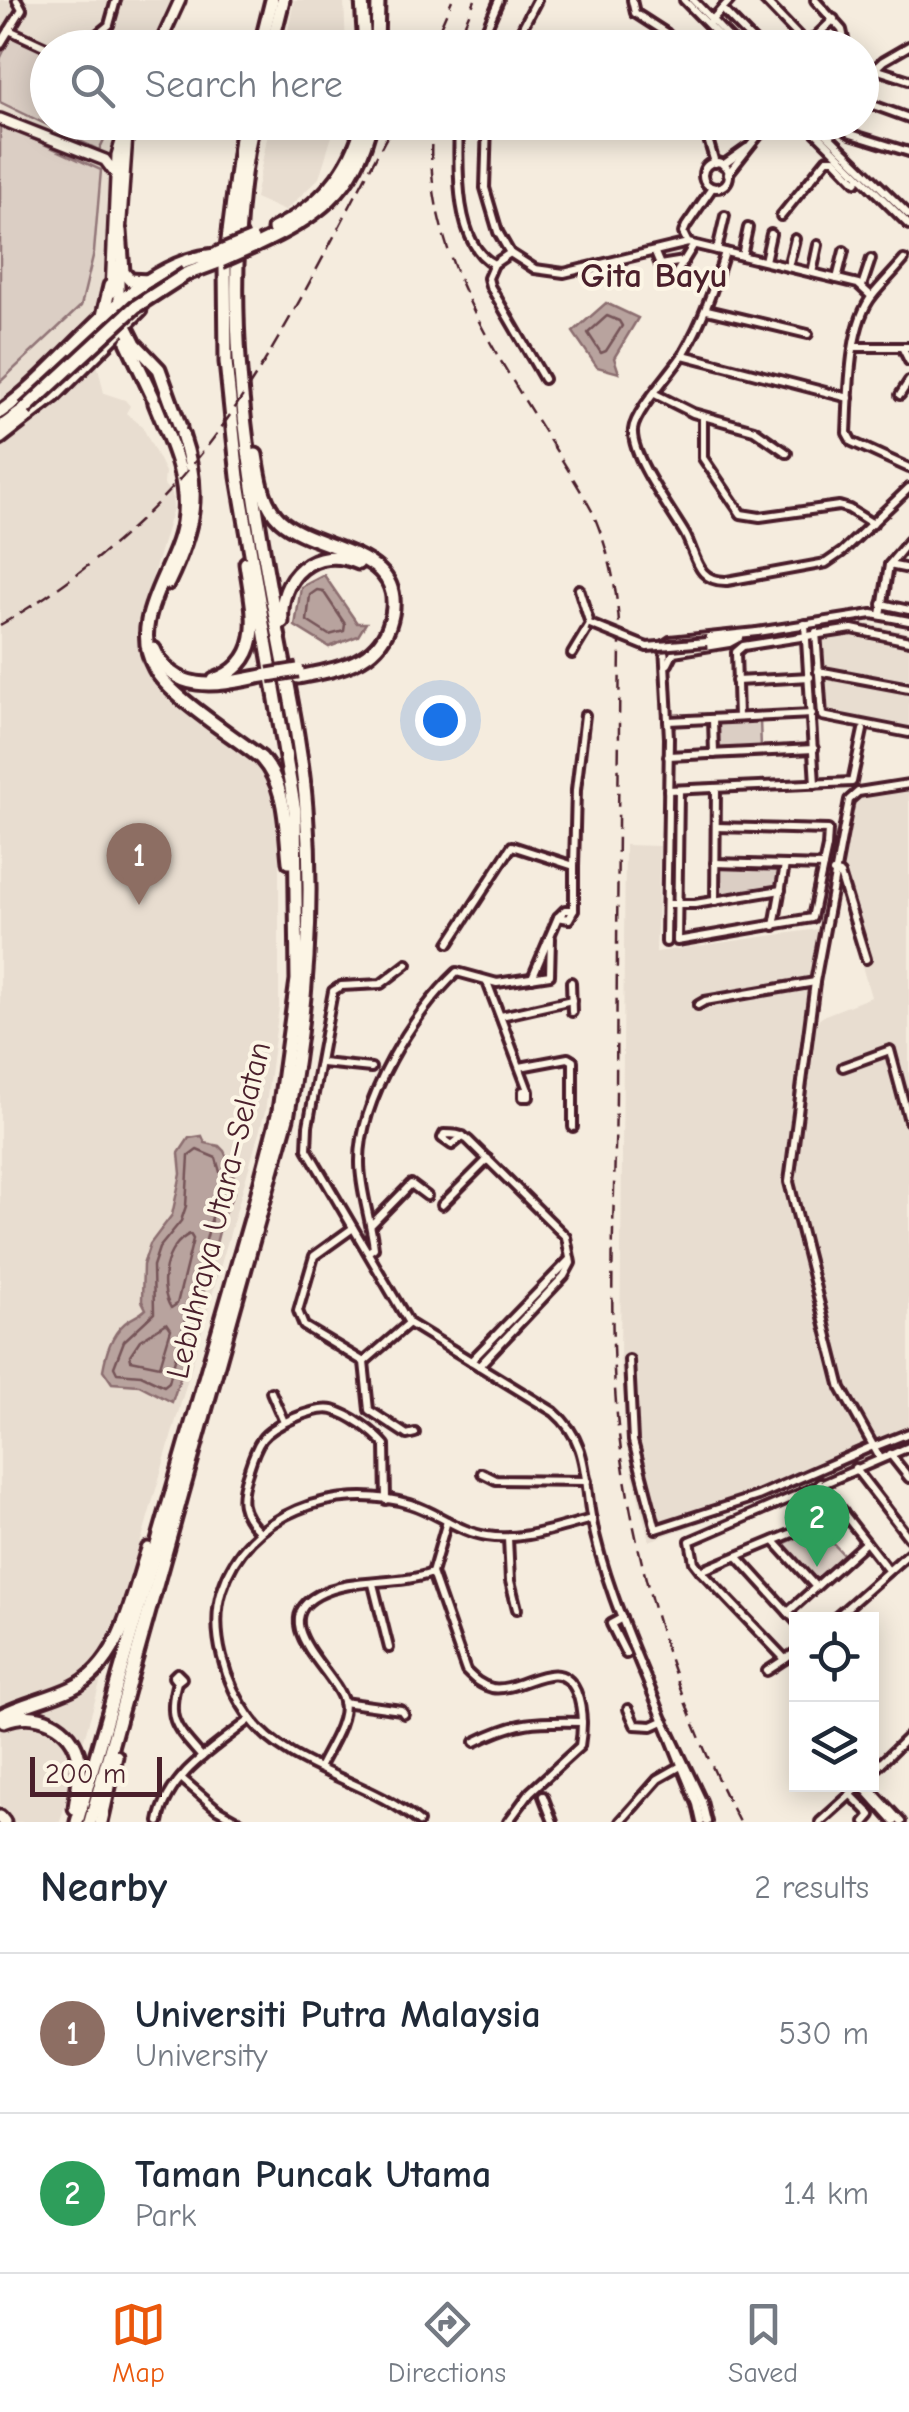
<!DOCTYPE html>
<html lang="en">
<head>
<meta charset="utf-8">
<style>
	body { margin:0; font-family:"Comic Neue",sans-serif; background:#f2f2f3; color:#1f2937 }
	.controls { position:absolute; right:30px; bottom:30px; display:grid; overflow:hidden; border-radius:0px; box-shadow:0 5px 25px #0003 }
	.controls button { width:90px; height:90px; display:grid; place-items:center; padding:0; border:0; border-bottom:2px solid #e0e1e3; background:#fff; color:#1f2937; font:50px sans-serif }
	.scale { position:absolute; left:30px; bottom:25px; width:132px; box-sizing:border-box; padding-left:10px; border:5px solid #4a1f2b; border-top:0; font-size:28px; line-height:35px; white-space:nowrap; color:#4a1f2b; -webkit-text-stroke:8px #fcf5e5; paint-order:stroke }
	.you { position:absolute; left:440px; top:720px; width:35px; height:35px; margin:-25px; border:8px solid #fff; border-radius:50%; background:#1a73e8; box-shadow:0 0 0 15px #1a73e833 }
	.badge { display:grid; place-items:center; width:65px; height:65px; border-radius:50%; background:#ea580c; color:#fff; font-size:32px; font-weight:700 }
	.pin { position:absolute; translate:-50% -82px; filter:drop-shadow(0 2px 5px #0008) }
	.pin::after { content:''; position:absolute; top:52px; width:35px; height:30px; background:inherit; clip-path:polygon(0 0,100% 0,50% 100%) }
	.list { margin:0; padding:0; list-style:none }
	h2 { display:flex; justify-content:space-between; align-items:center; height:130px; margin:0; padding:0 40px; font-size:42px }
	h2 small { font-size:32px; font-weight:400; color:#747a83 }
	.list li { display:grid; grid-template-columns:65px 1fr auto; gap:30px; align-items:center; box-sizing:border-box; height:160px; padding:0 40px; border-top:2px solid #e0e1e3 }
	.list b { display:block; font-size:38px; white-space:nowrap }
	.list p { margin:0; font-size:32px; white-space:nowrap; color:#747a83 }
	.list em { font-size:32px; font-style:normal; color:#747a83 }
	.icon { flex:none; width:55px; height:55px; fill:none; stroke:currentColor; stroke-width:2; stroke-linecap:round; stroke-linejoin:round }
	.map { position:relative; flex:none; width:909px; height:1822px; overflow:hidden }
	.search { position:absolute; background:#fff; box-shadow:0 5px 25px #0003; left:30px; right:30px; top:30px; height:110px; display:flex; align-items:center; gap:25px; box-sizing:border-box; padding:0 35px; border-radius:55px; color:#747a83; font-size:38px }
	.sheet { height:450px; background:#fff }
	nav { display:flex; justify-content:space-around; align-items:center; box-sizing:border-box; height:140px; border-top:2px solid #e0e1e3; background:#fff; font-size:28px; color:#747a83 }
	nav a { display:grid; justify-items:center; gap:5px }
	nav .on { color:#ea580c }
	.map>svg:first-child { display:block }
	.built { fill:#e8ddd0 }
	.green { fill:#dbcec4; stroke:#927678; stroke-width:2.5 }
	.water { fill:#b8a39e; stroke:#8c6e70; stroke-width:2.5 }
	.lines { fill:none; stroke-linecap:round; stroke-linejoin:round }
	.shore { stroke:#765459; stroke-width:2.5 }
	.minor-casing { stroke:#4a1f2b; stroke-width:14 }
	.major-casing { stroke:#4a1f2b; stroke-width:16 }
	.highway-casing { stroke:#4a1f2b; stroke-width:19 }
	.minor { stroke:#fcf5e5; stroke-width:6 }
	.major { stroke:#fcf5e5; stroke-width:9 }
	.highway { stroke:#fcf5e5; stroke-width:11 }
	.rail { stroke:#4a1f2b; stroke-width:2.5; stroke-dasharray:15 8; stroke-linecap:butt }
	.minor-bridge-casing { stroke:#4a1f2b; stroke-width:14; stroke-linecap:butt }
	.highway-bridge-casing { stroke:#4a1f2b; stroke-width:19; stroke-linecap:butt }
	.minor-bridge { stroke:#fcf5e5; stroke-width:6 }
	.highway-bridge { stroke:#fcf5e5; stroke-width:11 }
	.labels { text-anchor:middle; stroke-width:8; stroke-linejoin:round; paint-order:stroke }
	.street-label { font-size:32px; fill:#4a1f2b; stroke:#fcf5e5 }
	.neighbourhood-label { font-size:35px; font-weight:bold; fill:#4a1f2b; stroke:#fcf5e5 }
</style>
</head>
<body>
<div class="map">
<svg width="909" height="1822" viewBox="0 0 909 1822">
	<rect width="100%" height="100%" fill="#f5ecde"/>
	<filter id="ink" filterUnits="userSpaceOnUse"><feTurbulence type="fractalNoise" baseFrequency=".01" numOctaves="2"/><feDisplacementMap in="SourceGraphic" scale="20" xChannelSelector="R" yChannelSelector="G"/><feConvolveMatrix kernelMatrix="1 2 1 2 8 2 1 2 1" color-interpolation-filters="sRGB"/></filter>
	<g filter="url(#ink)">
		<!-- built -->
		<g class="built">
			<polygon points="0,0 175,0 151,47 48,48 48,122 119,123 114,147 105,306 80,336 98,367 104,393 125,400 130,406 126,413 142,426 165,472 164,485 172,493 173,508 145,602 139,645 151,674 267,775 279,802 279,1007 265,1112 60,1822 0,1822"/>
			<polygon points="294,0 344,0 346,47 285,47"/>
			<polygon points="270,123 336,123 319,178 285,211 255,198"/>
			<polygon points="861,622 909,633 909,737 817,720 811,631"/>
			<polygon points="909,789 909,1442 751,1505 649,1541 632,1471 620,1361 625,845 660,846 656,952 818,929 805,1030 825,1015 871,997 836,877 849,816 855,801 861,795"/>
		</g>
		<!-- green -->
		<g class="green">
			<polygon points="12,34 47,52 48,122 112,123 99,150 0,102 0,59"/>
			<polygon points="0,124 101,170 94,252 81,306 0,382"/>
			<polygon points="760,720 761,748 716,750 715,722"/>
			<polygon points="717,867 779,869 782,873 776,887 721,895"/>
			<polygon points="809,1532 813,1542 827,1537 844,1555 818,1579 813,1579 783,1544"/>
		</g>
		<!-- water -->
		<g class="water">
			<polygon points="606,303 638,318 614,358 619,373 597,367 573,332"/>
			<polygon points="324,575 357,623 366,623 358,636 329,647 295,626 301,587"/>
			<path d="M202,1136L205,1143L219,1146L224,1151L233,1171L235,1190L223,1216L188,1354L172,1402L139,1385L112,1383L103,1370C106,1353 111,1335 125,1323C132,1317 139,1316 146,1309L142,1301L143,1265L150,1244L172,1215L181,1174L179,1153L189,1138Z"/>
		</g>
		<g class="lines">
			<!-- shore -->
			<g class="shore">
				<polygon points="607,316 619,321 622,326 606,351 601,353 588,333"/>
				<polygon points="317,590 323,591 345,624 344,631 329,635 307,621 310,595"/>
				<polygon points="197,1150 216,1158 225,1190 213,1213 169,1382 164,1386 141,1375 117,1373 114,1367 124,1341 154,1313 153,1266 159,1248 181,1221 186,1206 189,1156"/>
				<path d="M190,1234L193,1239L177,1304L171,1308C157,1286 165,1245 190,1234Z"/>
				<polygon points="167,1323 171,1329 160,1366 131,1360 130,1355 140,1340"/>
			</g>
			<!-- minor casing -->
			<g class="minor-casing">
				<g id="minor">
					<polyline points="632,0 635,13 666,33 680,48"/>
					<polyline points="684,0 731,48"/>
					<polyline points="693,0 739,48"/>
					<polyline points="764,0 807,45"/>
					<polyline points="815,0 842,30 846,48"/>
					<polyline points="722,9 760,48"/>
					<polyline points="711,21 730,0"/>
					<polyline points="9,30 48,48"/>
					<polyline points="0,45 22,9 17,0"/>
					<polyline points="806,46 834,19"/>
					<polyline points="81,48 109,25 116,0"/>
					<polyline points="478,48 499,0"/>
					<polyline points="512,48 537,0"/>
					<polyline points="875,69 909,80"/>
					<polyline points="862,81 883,61 909,46"/>
					<polyline points="862,101 909,118"/>
					<path d="M459,122C458,160 453,245 494,264L510,253"/>
					<polyline points="487,122 485,188 498,232 510,253 535,269 564,273 688,243 858,284 871,296"/>
					<polyline points="703,122 715,163"/>
					<polyline points="805,122 909,225"/>
					<polyline points="814,122 909,215"/>
					<polyline points="833,122 851,134 909,152"/>
					<polyline points="705,132 719,122"/>
					<circle cx="716" cy="175" r="13"/>
					<polyline points="723,165 747,148"/>
					<polyline points="728,174 769,122"/>
					<polyline points="781,216 827,159 834,159 856,182 860,177"/>
					<polyline points="688,243 683,233 686,226 712,188"/>
					<polyline points="717,250 725,216"/>
					<path d="M725,252C714,288 703,320 684,353C673,371 635,411 633,430C631,457 671,510 685,534C697,556 696,582 727,581L826,563L842,552L909,488"/>
					<polyline points="655,253 660,265 684,261"/>
					<polyline points="742,256 748,228"/>
					<path d="M904,260C894,272 882,284 873,295C848,325 849,395 847,433L852,442L909,468"/>
					<polyline points="765,261 771,234"/>
					<polyline points="494,264 488,278 490,286 544,379"/>
					<polyline points="788,267 795,239"/>
					<polyline points="677,272 693,246"/>
					<polyline points="812,273 818,245"/>
					<polyline points="837,279 844,251"/>
					<polyline points="862,286 871,259"/>
					<polyline points="707,310 808,334"/>
					<polyline points="854,347 909,347"/>
					<polyline points="903,349 909,361"/>
					<polyline points="683,355 849,398"/>
					<polyline points="655,394 693,413 754,430 787,453"/>
					<polyline points="900,395 909,381"/>
					<polyline points="703,417 703,458 741,514 760,517 839,506 849,509 873,524"/>
					<polyline points="889,565 909,569"/>
					<polyline points="882,604 909,610"/>
					<polyline points="881,615 889,565 909,541"/>
					<polyline points="805,624 815,784"/>
					<polyline points="757,632 872,614 909,621"/>
					<polyline points="816,632 822,716 909,733"/>
					<polyline points="707,642 740,636"/>
					<polyline points="572,654 590,624 579,589"/>
					<polyline points="668,664 674,652 729,643 740,637"/>
					<polyline points="818,671 909,688"/>
					<polyline points="736,681 810,677"/>
					<polyline points="738,717 736,652 743,646 852,629 909,641"/>
					<polyline points="713,719 714,754"/>
					<polyline points="668,721 812,714"/>
					<polyline points="668,756 814,749"/>
					<polyline points="668,790 852,782 863,730"/>
					<polyline points="679,790 677,941 812,918 827,847 828,830 716,827"/>
					<polyline points="715,863 823,866"/>
					<polyline points="574,866 576,790 585,715"/>
					<polyline points="833,872 840,874 866,959"/>
					<polyline points="715,901 716,788"/>
					<polyline points="667,904 695,904 781,890"/>
					<polyline points="558,917 569,919 574,910"/>
					<polyline points="774,926 785,865"/>
					<polyline points="666,942 669,738 664,645 670,641 757,632"/>
					<polyline points="449,943 512,846 574,866 574,910 565,910 558,917 532,978"/>
					<path d="M407,964L381,984L341,986L333,991L308,1126L307,1149L409,1323L554,1412C588,1441 584,1476 591,1516C602,1574 626,1630 648,1683C665,1723 680,1763 697,1804L701,1822"/>
					<polyline points="487,982 528,1090"/>
					<polyline points="571,982 572,1012"/>
					<polyline points="698,1005 705,1001 815,982"/>
					<polyline points="501,1016 572,1000"/>
					<polyline points="322,1063 371,1068"/>
					<polyline points="520,1067 568,1058 573,1061 573,1127"/>
					<polyline points="843,1067 890,1050 909,1121"/>
					<rect x="523" y="1091" width="6" height="6"/>
					<path d="M463,1136L452,1145L442,1138L444,1134C453,1134 461,1134 468,1140L566,1237L571,1263L564,1276L479,1366"/>
					<polyline points="442,1205 488,1159"/>
					<polyline points="372,1224 411,1184 427,1196"/>
					<polyline points="353,1228 314,1256 298,1311 304,1326 364,1362 409,1323"/>
					<path d="M368,1252L374,1248C371,1220 360,1190 360,1163C359,1101 413,1013 457,972L497,983L550,975L551,938"/>
					<polyline points="629,1360 633,1441 656,1529 758,1496 873,1446"/>
					<polyline points="471,1361 570,1259"/>
					<polyline points="364,1362 369,1410 407,1435 415,1433"/>
					<polyline points="271,1392 284,1422"/>
					<polyline points="876,1446 909,1433"/>
					<polyline points="890,1454 909,1478"/>
					<polyline points="880,1458 841,1388 789,1182 815,982 849,800 858,792 909,784"/>
					<polyline points="855,1468 909,1538"/>
					<polyline points="482,1473 496,1480 587,1481"/>
					<polyline points="820,1483 888,1570"/>
					<path d="M447,1521L432,1573L466,1671C474,1679 480,1685 492,1688C520,1693 559,1653 576,1691C583,1708 583,1728 580,1746L530,1792L508,1822"/>
					<path d="M259,1531C240,1513 239,1499 247,1475C251,1463 254,1450 262,1439C273,1425 315,1406 333,1410C351,1415 373,1431 385,1445L386,1500"/>
					<polyline points="508,1538 510,1581 517,1609"/>
					<polyline points="774,1541 815,1586"/>
					<polyline points="737,1556 796,1621"/>
					<polyline points="701,1571 843,1512"/>
					<polyline points="373,1584 389,1648"/>
					<polyline points="788,1612 866,1542"/>
					<polyline points="622,1618 611,1624 626,1654"/>
					<polyline points="833,1620 909,1553"/>
					<polyline points="785,1659 701,1571 694,1562 690,1541 909,1447"/>
					<polyline points="767,1671 796,1652"/>
					<path d="M177,1682L182,1678L177,1673L173,1677L177,1682C166,1721 177,1728 202,1757"/>
					<polyline points="343,1702 401,1710 404,1714"/>
					<polyline points="628,1709 635,1725 652,1726 663,1721"/>
					<polyline points="664,1721 702,1801 707,1822"/>
					<path d="M475,1742C516,1721 536,1721 582,1722"/>
					<path d="M320,1766C328,1749 348,1720 343,1701C335,1671 266,1623 318,1595C352,1577 396,1586 432,1573"/>
					<polyline points="872,1772 909,1736"/>
					<polyline points="181,1778 217,1809 240,1822"/>
					<polyline points="860,1784 894,1822"/>
					<polyline points="866,1784 901,1822"/>
					<polyline points="850,1794 871,1815 865,1822"/>
					<polyline points="543,1796 553,1822"/>
					<path d="M159,1822C167,1775 215,1747 251,1719"/>
					<path d="M419,1822C371,1781 288,1769 251,1719C225,1684 209,1631 222,1590C246,1513 336,1482 410,1504C437,1512 459,1532 487,1536C521,1542 559,1527 592,1519"/>
					<polyline points="620,1822 658,1779 681,1766"/>
					<polyline points="820,1822 861,1785"/>
				</g>
			</g>
			<!-- major casing -->
			<g class="major-casing">
				<g id="major">
					<polyline points="158,48 180,0"/>
					<polyline points="0,119 105,160 114,172"/>
					<polyline points="120,234 127,135"/>
					<polyline points="119,265 119,304"/>
					<polyline points="111,293 117,155 127,122"/>
				</g>
			</g>
			<!-- highway casing -->
			<g class="highway-casing">
				<g id="highway">
					<polyline points="362,0 365,48"/>
					<polyline points="260,48 272,0"/>
					<polyline points="271,48 283,0"/>
					<polyline points="377,48 378,0"/>
					<path d="M274,229C319,207 352,171 363,122"/>
					<polyline points="120,231 123,272 130,280 148,281"/>
					<path d="M255,246C315,218 356,191 371,122"/>
					<polyline points="186,274 221,261"/>
					<polyline points="103,316 110,286"/>
					<polyline points="124,322 135,344 159,369 180,427"/>
					<polyline points="127,342 153,397"/>
					<path d="M155,403C170,441 190,480 183,522C176,571 127,618 155,669C169,696 235,737 261,758C287,787 285,825 289,862"/>
					<path d="M0,412C67,366 130,262 215,255"/>
					<polyline points="0,428 22,412"/>
					<polyline points="0,438 54,396 140,310"/>
					<path d="M256,455C260,478 262,503 280,520C316,553 415,548 389,626C375,665 333,670 298,677"/>
					<path d="M168,583C194,529 202,492 182,434"/>
					<path d="M282,622C278,577 315,543 358,563"/>
					<path d="M154,649C175,699 226,683 268,675"/>
					<path d="M214,680C269,660 252,608 246,563"/>
					<path d="M0,1716C23,1704 49,1699 72,1688C122,1664 132,1596 148,1549"/>
					<path d="M4,1721C35,1708 73,1724 79,1759C81,1775 77,1792 75,1808"/>
					<polyline points="0,1817 4,1822"/>
					<polyline points="77,1822 251,1219 279,1111 297,980 295,811 238,477 226,362 225,264 243,122"/>
					<path d="M90,1822L287,1118C306,1016 314,912 306,808C301,740 285,673 273,606C244,447 219,282 253,122"/>
					<polyline points="101,1822 116,1756"/>
				</g>
			</g>
			<!-- minor -->
			<use href="#minor" class="minor"/>
			<!-- major -->
			<use href="#major" class="major"/>
			<!-- highway -->
			<use href="#highway" class="highway"/>
			<!-- rail -->
			<g class="rail">
				<polyline points="431,48 452,0"/>
				<polyline points="454,48 475,0"/>
				<path d="M433,122C416,267 526,391 592,511C611,555 619,597 620,645C618,794 617,943 616,1092C615,1202 607,1315 618,1426C633,1564 675,1698 739,1822"/>
				<path d="M0,625C84,577 164,507 221,428C289,332 338,225 395,122"/>
			</g>
			<!-- minor-bridge casing -->
			<g class="minor-bridge-casing">
				<polyline id="minor-bridge" points="590,624 647,647 707,642"/>
			</g>
			<!-- highway-bridge casing -->
			<g class="highway-bridge-casing">
				<g id="highway-bridge">
					<polyline points="218,253 252,239"/>
					<polyline points="221,261 255,246"/>
					<polyline points="25,409 135,307 186,274"/>
					<polyline points="268,675 298,670"/>
				</g>
			</g>
			<!-- minor-bridge -->
			<use href="#minor-bridge" class="minor-bridge"/>
			<!-- highway-bridge -->
			<use href="#highway-bridge" class="highway-bridge"/>
		</g>
	</g>
	<g class="labels">
		<!-- street labels -->
		<g class="street-label">
			<text transform="translate(218 1210) rotate(-76)" y="11">Lebuhraya Utara–Selatan</text>
		</g>
		<!-- neighbourhood labels -->
		<g class="neighbourhood-label">
			<text x="654" y="287">Gita Bayu</text>
		</g>
	</g>
</svg>
<div class="controls">
<button><svg class="icon" aria-label="locate" viewBox="0 0 24 24"><circle cx="12" cy="12" r="6"/><path d="M12 2v4M12 18v4M2 12h4M18 12h4"/></svg></button>
<button><svg class="icon" aria-label="layers" viewBox="0 0 24 24"><path d="M12 4l9 5-9 5-9-5zM3 14l9 5 9-5"/></svg></button>
</div>
<div class="scale">200 m</div>
<div class="you"></div>
<div class="pin badge" style="left:139px;top:905px;background:#8d6e63">1</div>
<div class="pin badge" style="left:817px;top:1567px;background:#2e9e5b">2</div>
<div class="search"><svg class="icon" aria-label="search" viewBox="0 0 24 24"><circle cx="10" cy="10" r="6"/><path d="M15 15l6 6"/></svg>Search here</div>
</div>
<section class="sheet">
<h2>Nearby<small>2 results</small></h2>
<ul class="list">
<li><span class="badge" style="background:#8d6e63">1</span><div><b>Universiti Putra Malaysia</b><p>University</p></div><em>530 m</em></li>
<li><span class="badge" style="background:#2e9e5b">2</span><div><b>Taman Puncak Utama</b><p>Park</p></div><em>1.4 km</em></li>
</ul>
</section>
<nav>
<a class="on"><svg class="icon" aria-label="map" viewBox="0 0 24 24"><path d="M3 6l6-2 6 2 6-2v14l-6 2-6-2-6 2zM9 4v14M15 6v14"/></svg>Map</a>
<a><svg class="icon" aria-label="directions" viewBox="0 0 24 24"><path d="M12 3l9 9-9 9-9-9zM9 14v-3h6M13 9l2 2-2 2"/></svg>Directions</a>
<a><svg class="icon" aria-label="saved" viewBox="0 0 24 24"><path d="M7 4h10v16l-5-4-5 4z"/></svg>Saved</a>
</nav>
</body>
</html>
